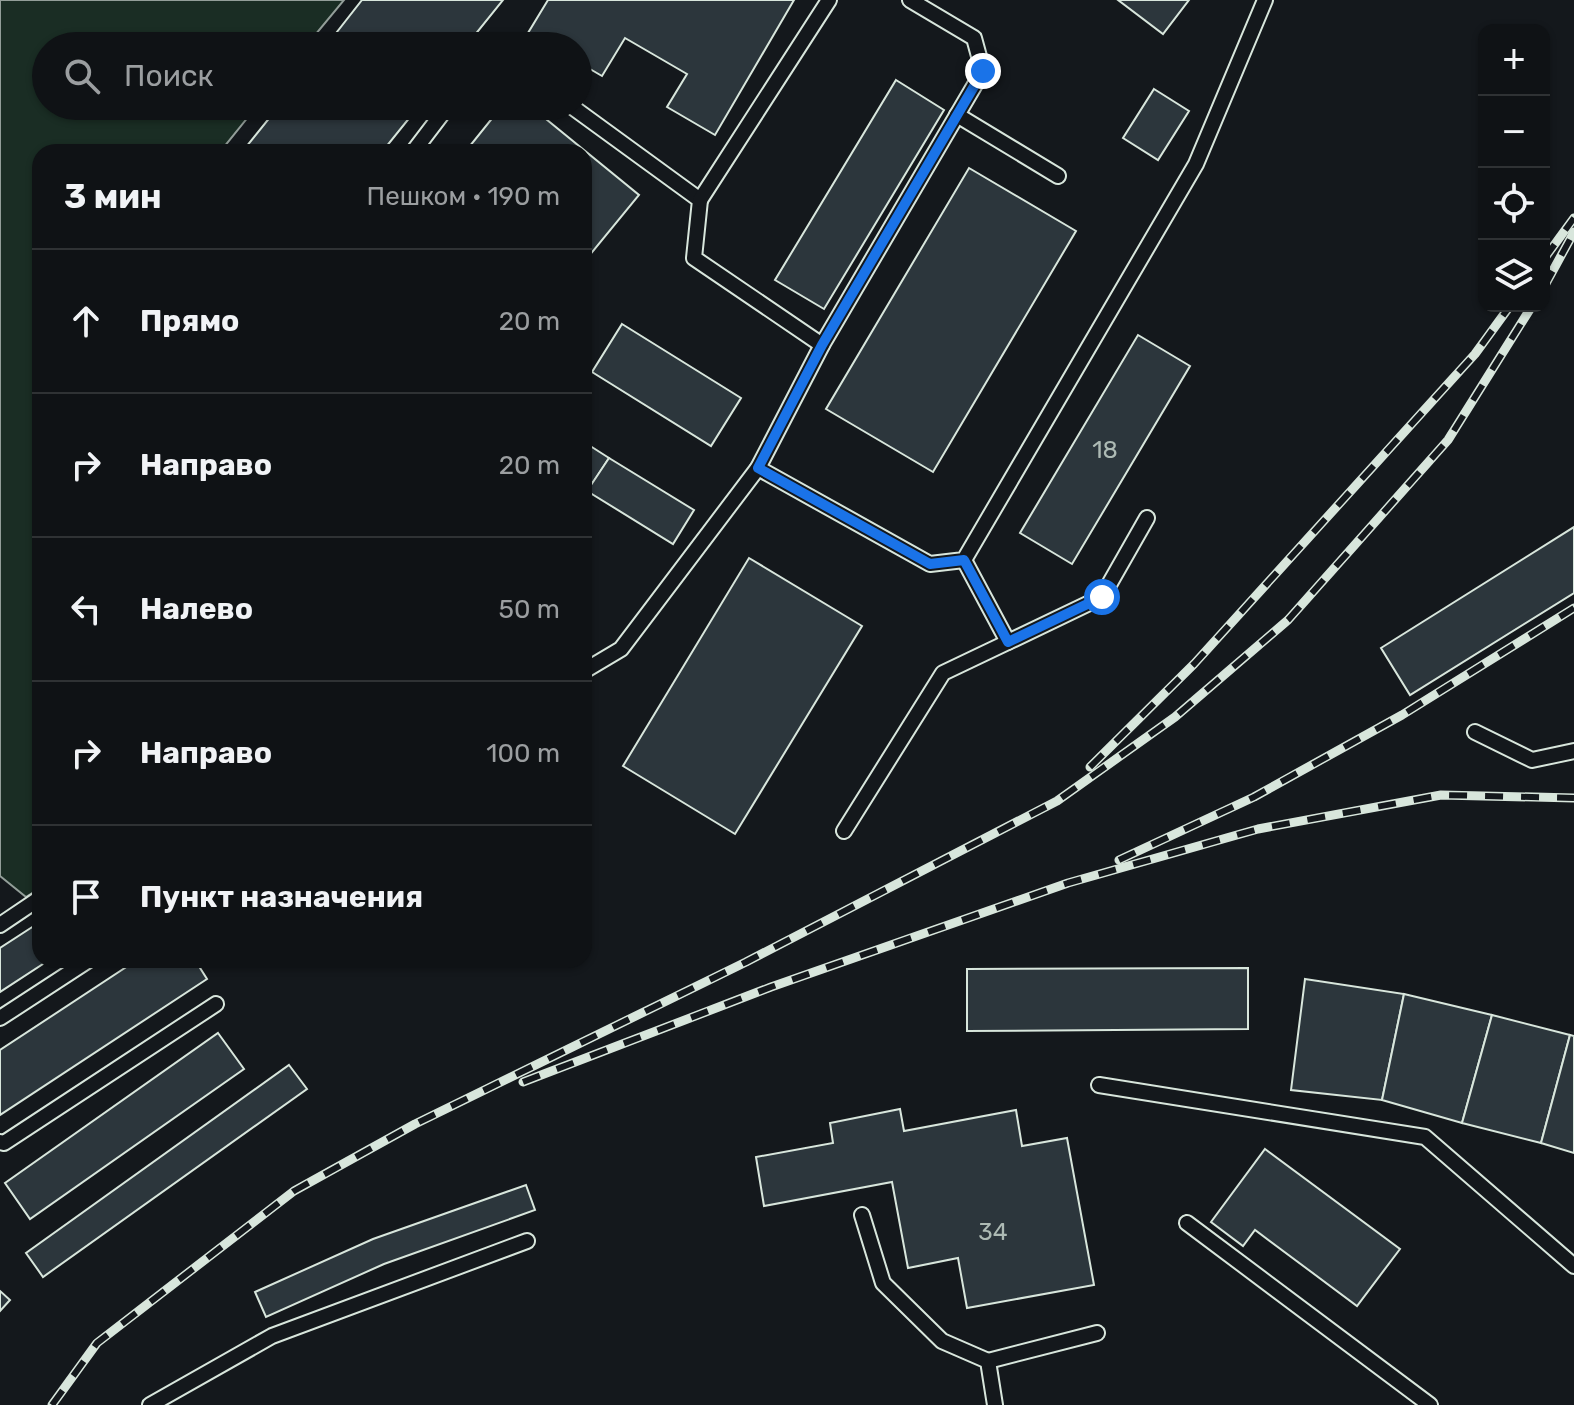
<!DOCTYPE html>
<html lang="ru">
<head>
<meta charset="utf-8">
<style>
	body { margin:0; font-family:Rubik,sans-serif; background:#181b1e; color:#f1f3f6 }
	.controls { position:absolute; right:24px; top:24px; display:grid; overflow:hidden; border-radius:16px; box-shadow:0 2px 6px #0004 }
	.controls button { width:72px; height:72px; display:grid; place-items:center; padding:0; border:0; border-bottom:2px solid #2f3234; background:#0f1215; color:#f1f3f6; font:40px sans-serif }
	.stop { position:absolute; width:24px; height:24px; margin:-18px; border:6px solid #1a73e8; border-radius:50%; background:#fff }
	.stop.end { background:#1a73e8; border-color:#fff; box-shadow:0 2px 8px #0008 }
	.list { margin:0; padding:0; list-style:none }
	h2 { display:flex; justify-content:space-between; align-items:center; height:104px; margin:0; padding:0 32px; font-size:34px }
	h2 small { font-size:26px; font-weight:400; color:#9b9ea0 }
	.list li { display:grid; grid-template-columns:52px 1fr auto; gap:24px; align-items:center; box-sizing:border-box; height:144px; padding:0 32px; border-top:2px solid #2f3234 }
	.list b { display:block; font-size:30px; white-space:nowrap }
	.list em { font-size:26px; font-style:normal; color:#9b9ea0 }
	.icon { flex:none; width:44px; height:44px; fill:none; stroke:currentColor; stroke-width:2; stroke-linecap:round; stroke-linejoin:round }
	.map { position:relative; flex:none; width:1574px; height:1405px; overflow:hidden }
	.search { position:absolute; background:#0f1215; box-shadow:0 2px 6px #0004; left:32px; top:32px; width:560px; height:88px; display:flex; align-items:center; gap:20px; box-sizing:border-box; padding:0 28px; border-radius:44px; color:#9b9ea0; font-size:30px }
	.panel { position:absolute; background:#0f1215; box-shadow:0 2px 6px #0004; left:32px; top:144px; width:560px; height:824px; border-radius:24px }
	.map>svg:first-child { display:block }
	.green { fill:#1a2d24; stroke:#939e99; stroke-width:2 }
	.building { fill:#2c363c; stroke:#d8e6dc; stroke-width:2 }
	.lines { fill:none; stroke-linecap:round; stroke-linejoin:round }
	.service-casing { stroke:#d8e6dc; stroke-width:18 }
	.service { stroke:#14181c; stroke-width:14 }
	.rail-casing { stroke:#d8e6dc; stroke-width:9 }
	.rail { stroke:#14181c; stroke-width:6; stroke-dasharray:18; stroke-linecap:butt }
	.route { stroke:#1a73e8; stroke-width:10 }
	.labels { text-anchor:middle; stroke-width:6; stroke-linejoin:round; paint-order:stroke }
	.number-label { font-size:24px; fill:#adbab4 }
</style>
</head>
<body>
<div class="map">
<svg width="1574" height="1405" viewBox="0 0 1574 1405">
	<rect width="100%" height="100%" fill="#14181c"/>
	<!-- green -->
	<polygon class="green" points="0,0 344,0 306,46 46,46 46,106 257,106 220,152 40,152 40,888 26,897 0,876"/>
	<!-- building -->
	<g class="building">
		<polygon points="362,0 503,0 466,46 326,46"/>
		<polygon points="548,0 794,0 715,135 667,107 687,74 625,38 602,76 578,62 578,46 550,46 528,33"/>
		<polygon points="1118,0 1189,0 1163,34"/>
		<polygon points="896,80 944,110 824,309 775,280"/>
		<polygon points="1154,89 1189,111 1158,160 1123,138"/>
		<polygon points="279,106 419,106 382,152 242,152"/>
		<polygon points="502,106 530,106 639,195 584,262 584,152 465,152"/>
		<polygon points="969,168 1076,231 933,472 826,409"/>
		<polygon points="622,324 741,398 711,446 592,372"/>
		<polygon points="1138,335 1190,366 1072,564 1020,533"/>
		<polygon points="584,442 609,458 593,483 584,478"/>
		<polygon points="609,458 694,510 673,544 587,491"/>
		<polygon points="1574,527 1574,593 1410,695 1381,648"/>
		<polygon points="749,558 862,626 735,834 623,766"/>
		<polygon points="40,922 40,960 49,960 0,992 0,948"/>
		<polygon points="137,960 195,960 207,979 0,1115 0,1050"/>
		<polygon points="1248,968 1248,1029 967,1031 967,969"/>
		<polygon points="1305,979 1404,994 1382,1100 1291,1090"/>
		<polygon points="1404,994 1492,1015 1462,1123 1382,1100"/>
		<polygon points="1492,1015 1570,1035 1541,1143 1462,1123"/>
		<polygon points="218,1033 244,1069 30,1219 5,1183"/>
		<polygon points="1570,1035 1574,1036 1574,1153 1541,1143"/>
		<polygon points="289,1065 307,1089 43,1277 26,1253"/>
		<polygon points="900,1109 904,1131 1016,1110 1022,1146 1067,1138 1094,1285 967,1308 958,1258 908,1268 892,1182 764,1206 756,1157 833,1143 830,1123"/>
		<polygon points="1265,1149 1400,1249 1357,1306 1255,1230 1243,1246 1211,1222"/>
		<polygon points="526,1185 535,1210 384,1264 266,1317 255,1292 373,1239"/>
		<polygon points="0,1291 10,1300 0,1311"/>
	</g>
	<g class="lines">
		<!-- service casing -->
		<g class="service-casing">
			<g id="service">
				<polyline points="571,106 700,200 694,258 822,345 758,468 621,649 584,671"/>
				<polyline points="957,115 1058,176"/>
				<polyline points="413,152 448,106"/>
				<polyline points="700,200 829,0"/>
				<polyline points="822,345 983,71 974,38 910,0"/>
				<polyline points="758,468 930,564 964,560 1196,164 1265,0"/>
				<polyline points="964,560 1008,642 1102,597 1147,518"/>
				<polyline points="1475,732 1532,760 1574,751"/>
				<polyline points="844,831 943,673 1008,642"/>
				<polyline points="0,925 40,898"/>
				<polyline points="0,1018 89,960"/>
				<polyline points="1099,1085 1425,1137 1574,1266"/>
				<polyline points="0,1142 4,1143 216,1004"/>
				<polyline points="862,1215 883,1283 942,1341 988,1361 995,1405"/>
				<polyline points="1187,1223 1430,1405"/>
				<polyline points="988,1361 1097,1333"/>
				<polyline points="150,1405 272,1336 527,1241"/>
			</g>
		</g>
		<!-- service -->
		<use href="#service" class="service"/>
		<!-- rail casing -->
		<g class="rail-casing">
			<g id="rail">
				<polyline points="1544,259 1574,218"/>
				<polyline points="1544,287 1574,232"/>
				<polyline points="1090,767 1194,664 1475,354 1510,306"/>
				<polyline points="1119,860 1254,797 1402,715 1574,608"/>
				<polyline points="523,1082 771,987 1068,883 1258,829 1441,795 1574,798"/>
				<polyline points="52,1405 97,1343 294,1191 415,1124 746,962 1057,801 1175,717 1288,620 1448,440 1532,306"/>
			</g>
		</g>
		<!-- rail -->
		<use href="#rail" class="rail"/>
	</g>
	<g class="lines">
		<!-- route -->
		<polyline class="route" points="983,71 822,345 758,468 930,564 964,560 1008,642 1102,597"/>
	</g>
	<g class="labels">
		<!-- number labels -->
		<g class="number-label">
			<text x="1105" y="458">18</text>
			<text x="993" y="1240">34</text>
		</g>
	</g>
</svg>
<div class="controls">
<button>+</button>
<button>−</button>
<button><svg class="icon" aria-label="locate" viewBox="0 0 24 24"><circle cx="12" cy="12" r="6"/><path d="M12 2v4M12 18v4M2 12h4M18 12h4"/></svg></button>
<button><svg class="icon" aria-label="layers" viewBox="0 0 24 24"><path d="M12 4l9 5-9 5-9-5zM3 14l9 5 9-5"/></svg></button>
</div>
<div class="stop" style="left:1102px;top:597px"></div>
<div class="stop end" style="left:983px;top:71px"></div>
<div class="search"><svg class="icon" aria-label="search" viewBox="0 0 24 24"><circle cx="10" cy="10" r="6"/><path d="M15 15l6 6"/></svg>Поиск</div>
<section class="panel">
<h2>3 мин<small>Пешком · 190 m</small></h2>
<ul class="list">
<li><svg class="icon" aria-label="ahead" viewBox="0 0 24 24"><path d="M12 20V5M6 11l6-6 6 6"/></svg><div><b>Прямо</b></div><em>20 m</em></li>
<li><svg class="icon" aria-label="right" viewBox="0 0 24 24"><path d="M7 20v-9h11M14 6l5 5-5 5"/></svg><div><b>Направо</b></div><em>20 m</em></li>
<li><svg class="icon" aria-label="left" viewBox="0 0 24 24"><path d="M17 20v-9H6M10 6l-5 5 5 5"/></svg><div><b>Налево</b></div><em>50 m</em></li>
<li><svg class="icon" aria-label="right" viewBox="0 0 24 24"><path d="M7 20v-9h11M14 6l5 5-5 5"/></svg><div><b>Направо</b></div><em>100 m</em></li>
<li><svg class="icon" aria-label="arrive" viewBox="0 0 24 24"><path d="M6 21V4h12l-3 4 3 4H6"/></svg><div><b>Пункт назначения</b></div></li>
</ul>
</section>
</div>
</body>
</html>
